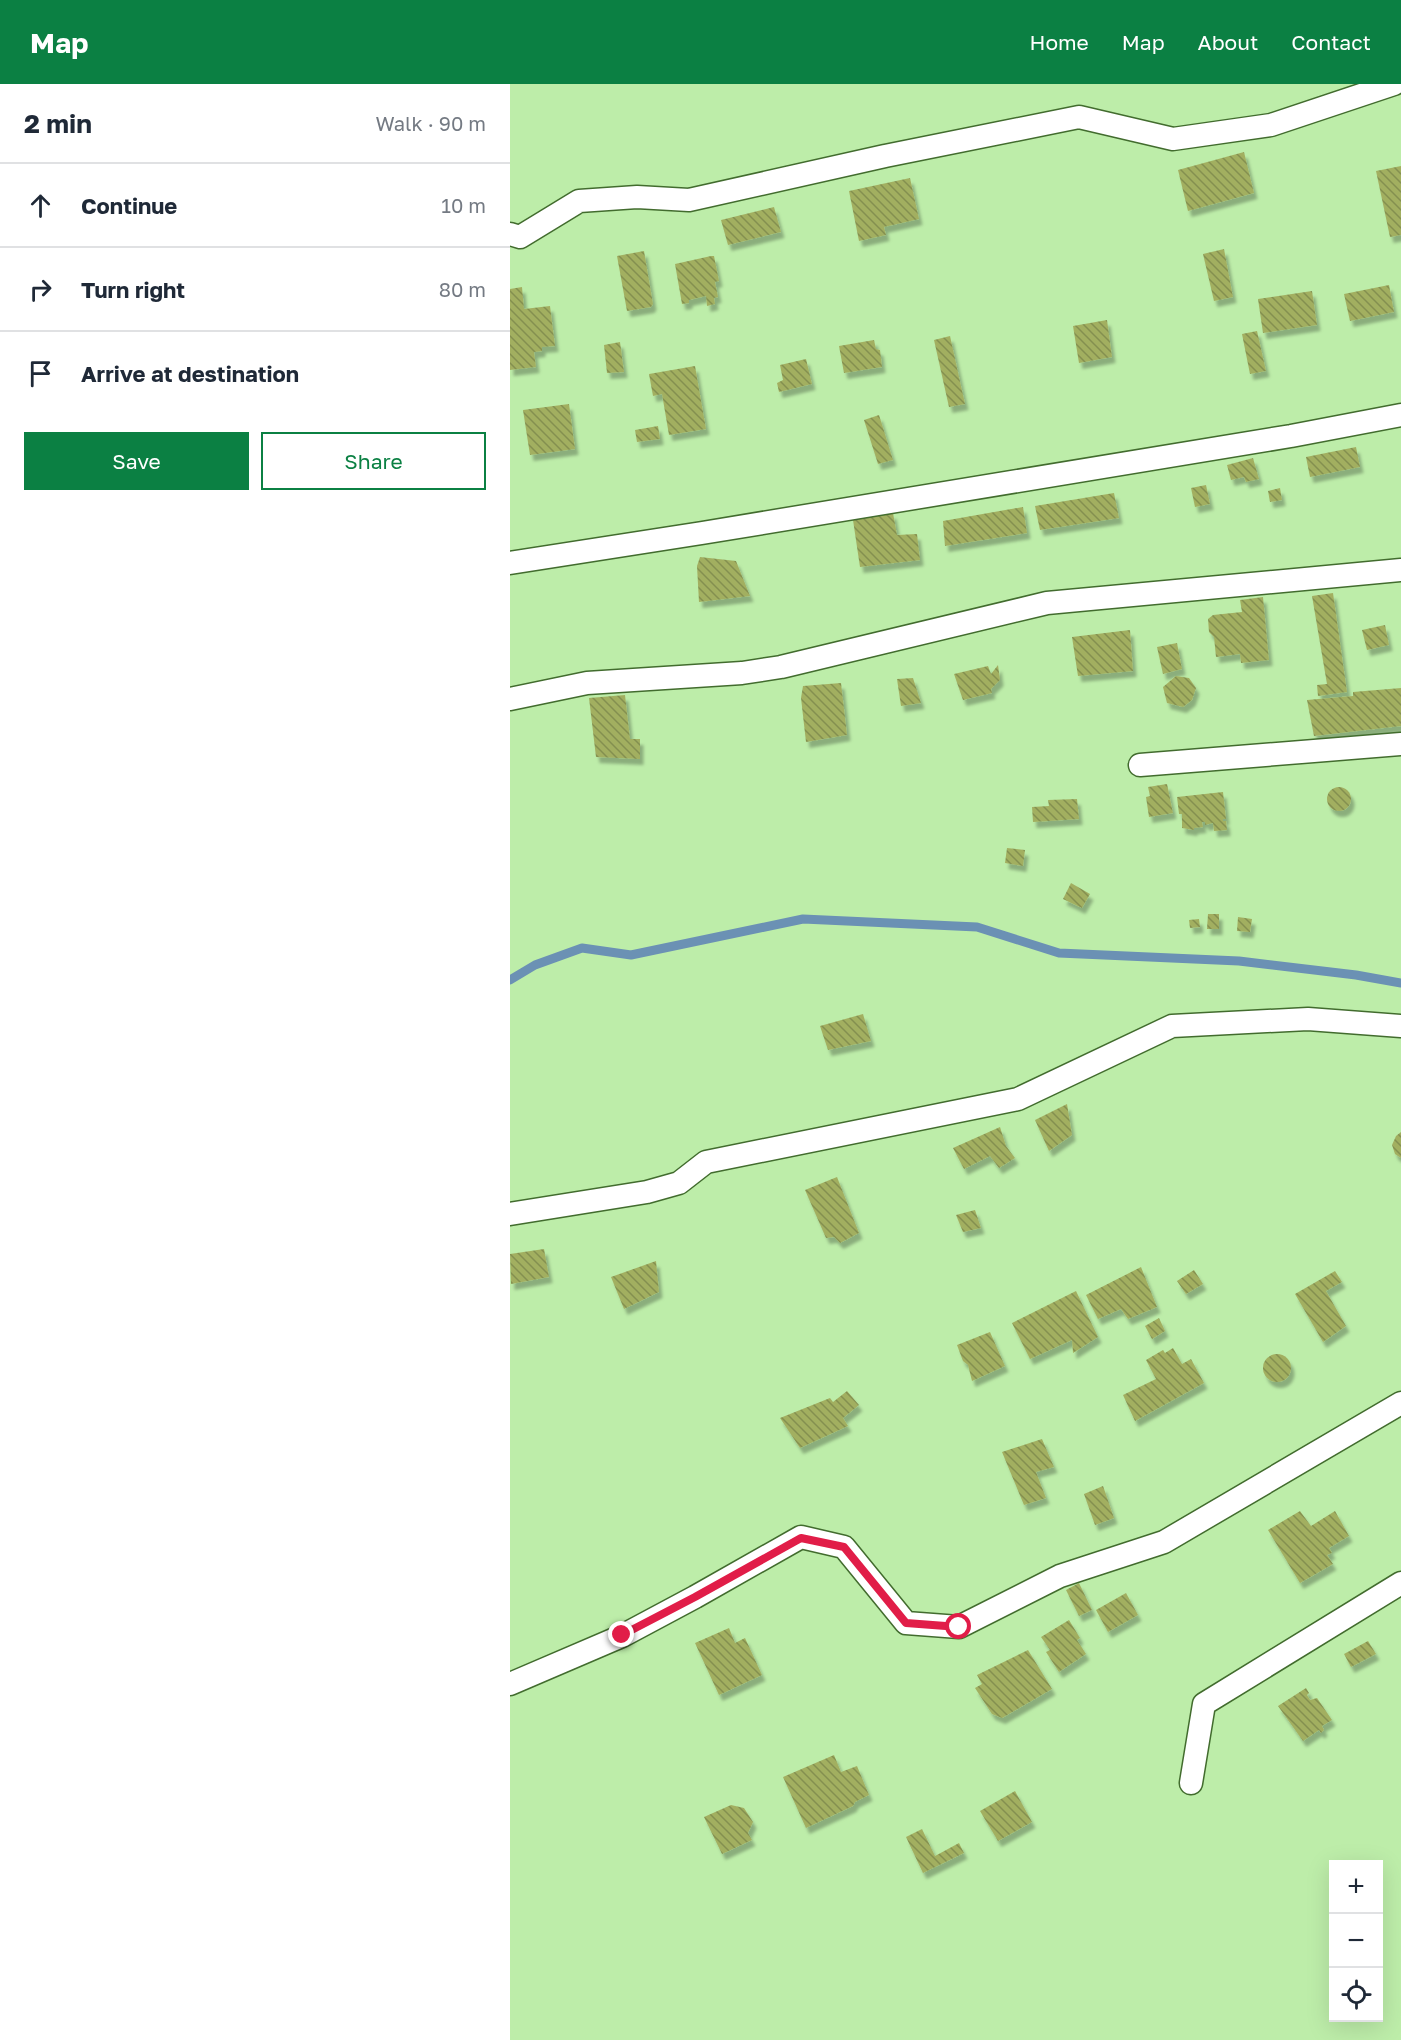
<!DOCTYPE html>
<html lang="en">
<head>
<meta charset="utf-8">
<style>
	body { margin:0; font-family:"Golos Text",sans-serif; background:#f6f6f7; color:#1f2937 }
	.controls { position:absolute; right:18px; bottom:18px; display:grid; overflow:hidden; border-radius:0px; box-shadow:0 6px 24px #0002 }
	.controls button { width:54px; height:54px; display:grid; place-items:center; padding:0; border:0; border-bottom:2px solid #e0e1e3; background:#fff; color:#1f2937; font:30px sans-serif }
	.stop { position:absolute; width:18px; height:18px; margin:-14px; border:4px solid #e11d48; border-radius:50%; background:#fff }
	.stop.end { background:#e11d48; border-color:#fff; box-shadow:0 2px 6px #0008 }
	.list { margin:0; padding:0; list-style:none }
	h2 { display:flex; justify-content:space-between; align-items:center; height:78px; margin:0; padding:0 24px; font-size:26px }
	h2 small { font-size:20px; font-weight:400; color:#747a83 }
	.list li { display:grid; grid-template-columns:39px 1fr auto; gap:18px; align-items:center; box-sizing:border-box; height:84px; padding:0 24px; border-top:2px solid #e0e1e3 }
	.list b { display:block; font-size:22px; white-space:nowrap }
	.list em { font-size:20px; font-style:normal; color:#747a83 }
	.actions { display:flex; gap:12px; padding:18px 24px }
	.actions a { flex:1; padding:14px 0; border:2px solid #0b8043; border-radius:0px; text-align:center; font-size:21px; color:#0b8043 }
	.actions .main { background:#0b8043; color:#fff }
	.icon { flex:none; width:33px; height:33px; fill:none; stroke:currentColor; stroke-width:2; stroke-linecap:round; stroke-linejoin:round }
	.map { position:relative; flex:none; width:891px; height:1956px; overflow:hidden }
	header { display:flex; align-items:center; gap:36px; box-sizing:border-box; height:84px; padding:0 30px; background:#0b8043; color:#fff }
	header strong { font-size:28px }
	nav { display:flex; gap:33px; margin-inline-start:auto; font-size:21px }
	main { display:flex }
	aside { flex:1; background:#fff }
	.map>svg:first-child { display:block }
	.lines { fill:none; stroke-linecap:round; stroke-linejoin:round }
	.stream { stroke:#6b91b4; stroke-width:9 }
	.building { fill:url(#building-back-hatch); filter:url(#shadow) }
	.minor-casing { stroke:#426c2e; stroke-width:25 }
	.minor { stroke:#fff; stroke-width:22 }
	.route { stroke:#e11d48; stroke-width:8 }
</style>
</head>
<body>
<header>
<strong>Map</strong>
<nav><a>Home</a><a>Map</a><a>About</a><a>Contact</a></nav>
</header>
<main>
<aside>
<h2>2 min<small>Walk · 90 m</small></h2>
<ul class="list">
<li><svg class="icon" aria-label="ahead" viewBox="0 0 24 24"><path d="M12 20V5M6 11l6-6 6 6"/></svg><div><b>Continue</b></div><em>10 m</em></li>
<li><svg class="icon" aria-label="right" viewBox="0 0 24 24"><path d="M7 20v-9h11M14 6l5 5-5 5"/></svg><div><b>Turn right</b></div><em>80 m</em></li>
<li><svg class="icon" aria-label="arrive" viewBox="0 0 24 24"><path d="M6 21V4h12l-3 4 3 4H6"/></svg><div><b>Arrive at destination</b></div></li>
</ul>
<div class="actions"><a class="main">Save</a><a>Share</a></div>
</aside>
<div class="map">
<svg width="891" height="1956" viewBox="0 0 891 1956">
	<defs>
		<pattern id="building-back-hatch" width="6" height="6" patternUnits="userSpaceOnUse" patternTransform="scale(1.5)"><rect width="6" height="6" fill="#a2af61"/><path d="M-1 5l2 2M0 0l6 6M5-1l2 2" fill="none" stroke="#849050"/></pattern>
		<filter id="shadow"><feDropShadow dx="3.5" dy="6" stdDeviation="1.5" flood-color="#0004"/></filter>
	</defs>
	<rect width="100%" height="100%" fill="#bdeda9"/>
	<g class="lines">
		<!-- stream -->
		<polyline class="stream" points="0,896 25,881 72,864 121,871 293,835 467,843 549,869 729,877 846,891 891,899"/>
	</g>
	<!-- building -->
	<g class="building">
		<polygon points="734,68 744,109 678,127 668,86"/>
		<polygon points="891,82 891,151 880,153 866,87"/>
		<polygon points="400,94 409,135 374,143 376,151 349,157 339,107"/>
		<polygon points="264,123 271,148 218,161 211,136"/>
		<polygon points="714,165 723,213 704,217 693,170"/>
		<polygon points="134,167 143,220 141,223 117,227 107,172"/>
		<polygon points="201,172 204,172 209,197 205,198 208,213 204,214 205,220 197,222 196,212 179,216 179,219 172,220 165,180"/>
		<polygon points="879,201 884,228 840,237 834,210"/>
		<polygon points="12,203 14,225 40,222 45,262 32,263 32,267 24,268 26,283 0,286 0,205"/>
		<polygon points="802,207 807,241 753,249 748,215"/>
		<polygon points="597,236 602,273 569,279 563,242"/>
		<polygon points="747,247 756,287 740,290 732,250"/>
		<polygon points="440,252 455,320 439,323 424,256"/>
		<polygon points="364,256 366,265 370,266 372,283 334,289 329,262"/>
		<polygon points="110,258 114,288 97,289 94,261"/>
		<polygon points="296,275 302,300 269,308 267,299 273,296 270,281"/>
		<polygon points="185,282 196,345 159,351 152,310 143,312 139,290"/>
		<polygon points="59,320 65,365 20,371 13,326"/>
		<polygon points="369,331 383,376 368,380 354,336"/>
		<polygon points="148,342 150,355 127,358 125,346"/>
		<polygon points="846,363 850,383 800,393 796,373"/>
		<polygon points="743,374 749,395 736,398 734,393 721,396 717,381"/>
		<polygon points="696,401 700,420 685,423 681,404"/>
		<polygon points="770,404 772,416 760,418 758,407"/>
		<polygon points="604,409 609,434 530,446 525,422"/>
		<polygon points="513,423 517,449 435,462 433,437"/>
		<polygon points="383,429 387,451 407,450 410,476 350,483 343,436"/>
		<polygon points="190,473 226,477 240,512 189,518 187,482"/>
		<polygon points="823,509 837,608 808,612 807,601 817,600 802,512"/>
		<polygon points="753,513 759,576 731,579 730,570 706,573 704,553 699,548 698,535 703,531 732,528 730,516"/>
		<polygon points="875,541 879,561 857,566 852,546"/>
		<polygon points="620,546 623,587 568,592 562,553"/>
		<polygon points="667,559 672,585 653,590 647,563"/>
		<polygon points="488,581 490,596 481,605 482,609 453,616 444,590 478,582 481,590"/>
		<polygon points="666,592 679,594 686,604 682,616 673,623 657,619 653,603"/>
		<polygon points="403,594 411,619 391,622 387,595"/>
		<polygon points="331,599 337,651 296,658 291,614 293,602"/>
		<polygon points="891,604 891,642 804,652 797,616 843,612 843,608"/>
		<polygon points="115,611 120,655 130,655 130,675 86,673 79,614"/>
		<polygon points="657,700 663,729 639,733 636,713 640,712 638,703"/>
		<circle cx="829" cy="715" r="12"/>
		<polygon points="713,708 716,735 713,735 713,737 716,737 717,746 704,747 703,739 695,741 695,738 692,738 693,743 684,744 684,746 672,744 672,730 669,730 667,713"/>
		<polygon points="567,715 569,735 523,738 522,723 539,722 538,716"/>
		<polygon points="497,764 515,766 513,782 495,779"/>
		<polygon points="561,799 580,810 572,824 553,815"/>
		<polygon points="698,830 709,830 709,845 697,845"/>
		<polygon points="728,833 742,835 740,848 727,847"/>
		<polygon points="689,835 690,843 680,844 679,836"/>
		<polygon points="353,930 361,957 318,966 310,942"/>
		<polygon points="557,1020 562,1051 539,1067 525,1036"/>
		<polygon points="490,1043 496,1062 505,1074 489,1084 480,1072 454,1085 443,1064"/>
		<polygon points="891,1048 891,1074 885,1070 882,1061 886,1052"/>
		<polygon points="327,1093 349,1149 330,1159 324,1153 316,1154 295,1106"/>
		<polygon points="465,1126 471,1144 453,1148 446,1131"/>
		<polygon points="34,1165 39,1193 1,1200 0,1170"/>
		<polygon points="146,1177 149,1208 114,1225 101,1193"/>
		<polygon points="631,1183 647,1223 618,1235 611,1225 588,1235 576,1211"/>
		<polygon points="684,1186 693,1200 676,1210 667,1197"/>
		<polygon points="825,1187 832,1198 816,1207 836,1242 813,1258 785,1210"/>
		<polygon points="566,1207 588,1253 563,1269 562,1256 520,1275 502,1239"/>
		<polygon points="649,1234 655,1247 642,1255 635,1242"/>
		<polygon points="480,1248 495,1282 462,1297 458,1281 453,1277 447,1261"/>
		<polygon points="663,1264 672,1280 681,1275 694,1299 625,1337 613,1311 646,1295 636,1276 653,1266 655,1269"/>
		<circle cx="767" cy="1284" r="14"/>
		<polygon points="337,1307 349,1321 333,1334 338,1342 290,1364 270,1334 320,1314 323,1318"/>
		<polygon points="532,1355 544,1383 526,1388 536,1414 514,1421 492,1368"/>
		<polygon points="593,1402 604,1434 585,1441 574,1410"/>
		<polygon points="790,1427 801,1442 825,1427 839,1452 819,1464 822,1469 817,1471 823,1480 790,1499 758,1446"/>
		<polygon points="569,1499 582,1526 569,1532 556,1506"/>
		<polygon points="616,1509 628,1531 598,1548 586,1526"/>
		<polygon points="559,1536 570,1554 567,1556 576,1570 549,1588 536,1568 540,1566 531,1553"/>
		<polygon points="219,1544 225,1559 235,1554 252,1591 209,1611 185,1559"/>
		<polygon points="858,1557 866,1570 841,1583 834,1570"/>
		<polygon points="518,1566 542,1605 492,1634 482,1630 465,1604 472,1600 467,1591"/>
		<polygon points="796,1604 799,1609 797,1611 800,1616 807,1614 822,1636 812,1642 814,1646 811,1649 809,1646 793,1657 768,1622"/>
		<polygon points="324,1671 331,1688 347,1682 359,1711 345,1718 343,1722 296,1744 273,1693"/>
		<polygon points="505,1707 522,1738 488,1757 470,1727"/>
		<polygon points="221,1721 234,1724 243,1738 238,1749 242,1756 212,1770 194,1733"/>
		<polygon points="412,1745 425,1772 449,1759 454,1769 413,1789 396,1753"/>
	</g>
	<g class="lines">
		<!-- minor casing -->
		<g class="minor-casing">
			<g id="minor">
				<polyline points="0,150 10,153 69,117 127,113 179,116 375,72 569,33 663,55 761,41 884,0"/>
				<polyline points="0,479 192,449 781,352 891,331"/>
				<polyline points="0,615 77,599 232,589 271,583 537,519 891,486"/>
				<polyline points="630,681 891,660"/>
				<polyline points="0,1130 137,1108 169,1099 196,1078 508,1015 662,942 798,935 891,942"/>
				<polyline points="0,1600 112,1552 185,1513 291,1453 334,1463 396,1539 449,1543 550,1492 654,1458 891,1319"/>
				<polyline points="681,1699 694,1620 891,1499"/>
			</g>
		</g>
		<!-- minor -->
		<use href="#minor" class="minor"/>
	</g>
	<g class="lines">
		<!-- route -->
		<polyline class="route" points="112,1551 185,1513 291,1454 334,1463 396,1539 449,1543"/>
	</g>
</svg>
<div class="controls">
<button>+</button>
<button>−</button>
<button><svg class="icon" aria-label="locate" viewBox="0 0 24 24"><circle cx="12" cy="12" r="6"/><path d="M12 2v4M12 18v4M2 12h4M18 12h4"/></svg></button>
</div>
<div class="stop" style="left:449px;top:1543px"></div>
<div class="stop end" style="left:112px;top:1551px"></div>
</div>
</main>
</body>
</html>
